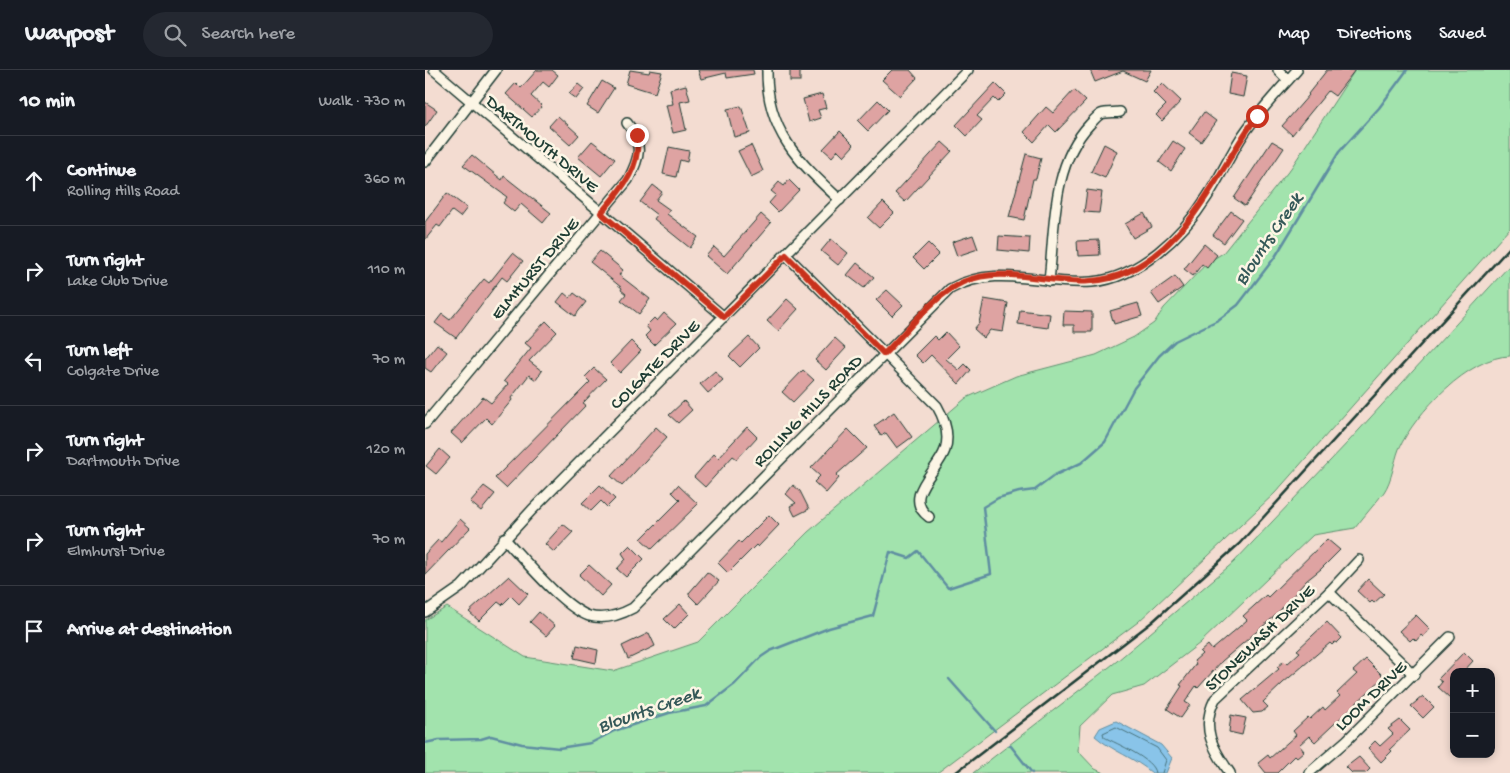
<!DOCTYPE html>
<html lang="en">
<head>
<meta charset="utf-8">
<style>
	body { margin:0; font-family:"Gochi Hand",sans-serif; background:#242831; color:#f1f3f6 }
	.controls { position:absolute; right:15px; bottom:15px; display:grid; overflow:hidden; border-radius:10px; box-shadow:0 2px 8px #0003 }
	.controls button { width:45px; height:45px; display:grid; place-items:center; padding:0; border:0; border-bottom:1px solid #363941; background:#171b24; color:#f1f3f6; font:25px sans-serif }
	.stop { position:absolute; width:15px; height:15px; margin:-11px; border:4px solid #c8321e; border-radius:50%; background:#fff }
	.stop.end { background:#c8321e; border-color:#fff; box-shadow:0 1px 5px #0008 }
	.list { margin:0; padding:0; list-style:none }
	h2 { display:flex; justify-content:space-between; align-items:center; height:65px; margin:0; padding:0 20px; font-size:21px }
	h2 small { font-size:16px; font-weight:400; color:#9ea1a6 }
	.list li { display:grid; grid-template-columns:32px 1fr auto; gap:15px; align-items:center; box-sizing:border-box; height:90px; padding:0 20px; border-top:1px solid #363941 }
	.list b { display:block; font-size:19px; white-space:nowrap }
	.list p { margin:0; font-size:16px; white-space:nowrap; color:#9ea1a6 }
	.list em { font-size:16px; font-style:normal; color:#9ea1a6 }
	.icon { flex:none; width:28px; height:28px; fill:none; stroke:currentColor; stroke-width:2; stroke-linecap:round; stroke-linejoin:round }
	.map { position:relative; flex:none; width:1085px; height:703px; overflow:hidden }
	header { display:flex; align-items:center; gap:30px; box-sizing:border-box; height:70px; padding:0 25px; background:#171b24; border-bottom:1px solid #363941 }
	header strong { font-size:24px }
	nav { display:flex; gap:28px; margin-inline-start:auto; font-size:18px }
	.search { width:350px; height:45px; background:#242831; display:flex; align-items:center; gap:12px; box-sizing:border-box; padding:0 18px; border-radius:28px; color:#9ea1a6; font-size:19px }
	main { display:flex }
	aside { flex:1; background:#171b24 }
	.map>svg:first-child { display:block }
	.green { fill:#a2e3ad; stroke:#609070 }
	.water { fill:#89c4e9; stroke:#5f8ea1 }
	.lines { fill:none; stroke-linecap:round; stroke-linejoin:round }
	.shore { stroke:#49737c; stroke-width:1 }
	.stream { stroke:#5f8ea1; stroke-width:2.5 }
	.building { fill:#dea3a2; stroke:#1f3d34 }
	.minor-casing { stroke:#1f3d34; stroke-width:12 }
	.minor { stroke:#fcf5e5; stroke-width:9 }
	.rail { stroke:#1f3d34; stroke-width:2.5 }
	.route { stroke:#c8321e; stroke-width:6 }
	.labels { text-anchor:middle; stroke-width:5; stroke-linejoin:round; paint-order:stroke }
	.street-label { font-size:18px; fill:#1f3d34; stroke:#fcf5e5 }
	.water-label { font-size:19px; font-style:italic; fill:#345858; stroke:#fcf5e5 }
</style>
</head>
<body>
<header>
<strong>Waypost</strong>
<div class="search"><svg class="icon" aria-label="search" viewBox="0 0 24 24"><circle cx="10" cy="10" r="6"/><path d="M15 15l6 6"/></svg>Search here</div>
<nav><a>Map</a><a>Directions</a><a>Saved</a></nav>
</header>
<main>
<aside>
<h2>10 min<small>Walk · 730 m</small></h2>
<ul class="list">
<li><svg class="icon" aria-label="ahead" viewBox="0 0 24 24"><path d="M12 20V5M6 11l6-6 6 6"/></svg><div><b>Continue</b><p>Rolling Hills Road</p></div><em>360 m</em></li>
<li><svg class="icon" aria-label="right" viewBox="0 0 24 24"><path d="M7 20v-9h11M14 6l5 5-5 5"/></svg><div><b>Turn right</b><p>Lake Club Drive</p></div><em>110 m</em></li>
<li><svg class="icon" aria-label="left" viewBox="0 0 24 24"><path d="M17 20v-9H6M10 6l-5 5 5 5"/></svg><div><b>Turn left</b><p>Colgate Drive</p></div><em>70 m</em></li>
<li><svg class="icon" aria-label="right" viewBox="0 0 24 24"><path d="M7 20v-9h11M14 6l5 5-5 5"/></svg><div><b>Turn right</b><p>Dartmouth Drive</p></div><em>120 m</em></li>
<li><svg class="icon" aria-label="right" viewBox="0 0 24 24"><path d="M7 20v-9h11M14 6l5 5-5 5"/></svg><div><b>Turn right</b><p>Elmhurst Drive</p></div><em>70 m</em></li>
<li><svg class="icon" aria-label="arrive" viewBox="0 0 24 24"><path d="M6 21V4h12l-3 4 3 4H6"/></svg><div><b>Arrive at destination</b></div></li>
</ul>
</aside>
<div class="map">
<svg width="1085" height="703" viewBox="0 0 1085 703">
	<rect width="100%" height="100%" fill="#f3dcd1"/>
	<filter id="ink" filterUnits="userSpaceOnUse"><feTurbulence type="fractalNoise" baseFrequency=".02" numOctaves="2"/><feDisplacementMap in="SourceGraphic" scale="10" xChannelSelector="R" yChannelSelector="G"/><feConvolveMatrix kernelMatrix="1 2 1 2 8 2 1 2 1" color-interpolation-filters="sRGB"/></filter>
	<g filter="url(#ink)">
		<!-- green -->
		<g class="green">
			<polygon points="930,0 1085,0 1085,158 850,423 713,552 512,703 0,703 0,550 22,537 100,587 188,601 273,572 383,462 541,328 591,306 671,285 709,267 729,253 739,238 782,193 798,183 866,98"/>
			<path d="M1085,195V286C1045,286 990,343 974,379C969,392 967,410 959,422C950,434 939,446 930,458L888,465L775,573L719,616L687,625L655,656L653,681L670,699L679,703H548L692,591L809,492L924,371Z"/>
		</g>
		<!-- water -->
		<path class="water" d="M691,651L736,675L747,688L741,703H727C710,688 687,681 670,666L675,658Z"/>
		<g class="lines">
			<!-- shore -->
			<path class="shore" d="M730,703C729,689 692,674 679,667L678,663L691,657L732,678L741,690L737,703"/>
			<!-- stream -->
			<g class="stream">
				<polyline points="524,609 570,661"/>
				<polyline points="0,673 14,670 56,669 66,666 97,674 134,678 166,673 189,661 244,643 281,636 310,614 336,587 345,581 404,558 448,546 465,482 484,488 493,481 523,518 566,504 558,437 573,428 594,422 610,420 630,405 656,393 680,372 709,318 734,286 750,271 793,250 813,235 850,187 914,82 954,38 982,0"/>
				<polyline points="585,675 607,703"/>
			</g>
		</g>
		<!-- building -->
		<g class="building">
			<polygon points="112,0 127,0 133,5 124,17 118,12 106,26 117,36 107,47 81,24 91,13 96,18"/>
			<polygon points="205,0 224,3 225,0 237,2 230,23 201,14"/>
			<polygon points="273,0 328,0 329,4 302,8 301,3 276,9"/>
			<rect x="365" y="0" width="10" height="11"/>
			<polygon points="467,0 485,0 492,8 475,26 457,10"/>
			<polygon points="665,0 726,0 720,11 698,1 670,12"/>
			<polygon points="902,0 930,0 910,26 903,21 867,65 857,56 884,25 883,24"/>
			<polygon points="806,3 822,6 818,27 803,24"/>
			<polygon points="177,11 189,18 173,43 162,36"/>
			<polygon points="570,13 581,24 573,32 569,28 552,46 557,50 542,66 531,55"/>
			<polygon points="737,13 756,31 737,51 731,45 741,35 728,22"/>
			<polygon points="153,14 159,19 151,29 144,24"/>
			<polygon points="261,15 265,30 255,32 261,60 248,63 241,35 248,34 245,19"/>
			<polygon points="649,20 661,31 631,62 624,55 609,72 599,62 621,37 628,43"/>
			<polygon points="397,24 401,38 393,40 396,48 384,52 378,29"/>
			<polygon points="453,30 463,40 443,61 433,51"/>
			<polygon points="0,32 12,40 0,57"/>
			<polygon points="316,36 325,63 309,67 302,39"/>
			<polygon points="779,42 791,51 776,72 764,63"/>
			<polygon points="133,46 154,65 145,75 124,56"/>
			<polygon points="415,61 429,75 419,86 413,80 407,87 398,79"/>
			<polygon points="167,71 190,89 176,106 153,87"/>
			<polygon points="748,71 760,79 746,101 734,92"/>
			<polygon points="847,71 859,78 820,136 809,128"/>
			<polygon points="517,72 527,81 480,132 470,123"/>
			<polygon points="679,74 692,81 680,108 666,102"/>
			<polygon points="326,75 338,101 326,107 313,81"/>
			<polygon points="244,77 264,81 262,92 255,90 251,107 238,104"/>
			<polygon points="601,84 616,88 611,109 608,109 599,150 584,147"/>
			<polygon points="47,85 77,110 79,106 126,143 118,153 96,134 89,142 78,133 82,127 38,95"/>
			<polygon points="364,110 374,120 353,142 344,133 351,125 346,121 354,112 359,116"/>
			<polygon points="228,115 237,122 231,130 245,140 242,144 273,167 265,178 229,149 232,145 215,132"/>
			<polygon points="662,120 677,122 674,143 659,142"/>
			<polygon points="22,123 42,138 35,147 27,141 15,157 12,155 0,170 0,152"/>
			<polygon points="458,132 469,143 454,158 443,148"/>
			<polygon points="806,141 817,149 799,173 788,165"/>
			<polygon points="719,143 727,157 708,168 700,154"/>
			<polygon points="336,144 346,153 302,204 281,186 289,177 299,186"/>
			<polygon points="548,165 553,179 532,186 527,172"/>
			<polygon points="574,166 605,168 604,183 573,180"/>
			<polygon points="406,169 423,183 413,195 396,181"/>
			<polygon points="674,170 675,185 653,186 652,171"/>
			<polygon points="503,173 514,184 499,199 488,188"/>
			<polygon points="779,174 792,185 782,198 777,194 768,206 759,199"/>
			<polygon points="175,181 198,200 194,205 225,229 214,244 196,230 201,224 196,220 197,218 165,192"/>
			<polygon points="88,183 98,191 82,211 77,207 31,268 10,253 17,244 25,250 59,209 64,213"/>
			<polygon points="432,193 449,207 439,218 422,205"/>
			<polygon points="750,206 758,217 734,234 726,223"/>
			<polygon points="462,220 478,235 467,246 451,230"/>
			<polygon points="139,223 145,228 149,223 161,232 150,246 132,232"/>
			<polygon points="362,229 373,239 353,261 342,251"/>
			<polygon points="559,229 583,233 578,262 565,260 559,268 549,259 554,253"/>
			<polygon points="713,233 717,246 689,254 685,241"/>
			<polygon points="595,240 625,244 623,258 593,254"/>
			<polygon points="639,241 667,242 667,262 649,262 649,255 638,255"/>
			<polygon points="239,243 251,254 229,275 220,266 225,261 221,256 229,248 232,251"/>
			<polygon points="121,251 132,262 104,291 117,301 111,310 104,305 86,328 87,330 67,354 61,348 37,373 26,363 58,327 66,333 83,314 79,311 106,278 100,273"/>
			<polygon points="521,262 534,276 521,289 534,300 540,294 546,300 534,314 506,285 498,293 490,285 509,266 513,270"/>
			<polygon points="324,267 334,278 315,297 304,286"/>
			<polygon points="410,268 421,278 401,300 390,290"/>
			<polygon points="206,271 216,281 195,303 185,293"/>
			<polygon points="12,274 22,282 6,302 0,298 0,289"/>
			<polygon points="169,298 181,309 158,333 161,335 81,418 70,408 165,312 160,307"/>
			<polygon points="378,300 389,310 368,332 357,322"/>
			<polygon points="290,301 298,310 283,323 275,314"/>
			<polygon points="259,331 267,340 253,353 244,345"/>
			<polygon points="469,342 487,367 472,378 461,363 456,366 449,356"/>
			<polygon points="231,357 242,367 197,416 186,406"/>
			<polygon points="322,357 332,367 312,389 308,386 280,417 269,407 289,384 293,388"/>
			<polygon points="423,359 442,378 411,405 414,408 401,423 389,412 395,406 386,398"/>
			<polygon points="15,379 25,388 11,404 1,396"/>
			<polygon points="175,415 190,429 182,437 176,431 166,441 157,433"/>
			<polygon points="253,415 273,434 227,479 216,469 255,430 247,422"/>
			<polygon points="368,415 375,421 384,439 370,446 365,436 371,433 361,424"/>
			<polygon points="59,416 70,424 56,441 45,432"/>
			<polygon points="344,445 354,455 333,477 331,475 303,503 293,493 314,471 316,473"/>
			<polygon points="35,449 45,458 0,505 0,484 13,470 16,472"/>
			<polygon points="138,454 148,462 129,482 120,474"/>
			<polygon points="902,469 915,480 896,499 881,511 850,546 797,591 773,618 771,616 760,632 765,635 756,648 742,639 757,616 755,615 771,594 769,591 777,584 775,582 783,575 787,580 807,563 822,550 818,546 841,525 843,527"/>
			<polygon points="205,475 219,489 201,507 192,499 201,489 197,483"/>
			<polygon points="164,495 186,515 176,526 154,505"/>
			<polygon points="282,502 294,511 273,534 264,525 264,523"/>
			<polygon points="84,506 103,524 94,534 86,526 77,535 73,532 54,551 44,542"/>
			<polygon points="943,509 959,524 949,533 947,531 945,533 932,521"/>
			<polygon points="255,534 264,544 249,559 239,549"/>
			<polygon points="114,542 130,556 121,566 105,552"/>
			<polygon points="991,545 1005,559 998,567 996,565 991,571 988,568 985,571 974,561"/>
			<polygon points="902,552 917,568 912,573 910,572 907,575 905,573 858,613 838,632 843,637 837,642 828,643 817,630 854,599 852,597 859,591 862,594 875,582 872,580"/>
			<polygon points="224,563 230,576 203,589 197,576"/>
			<polygon points="152,575 173,580 171,593 149,588"/>
			<polygon points="1039,582 1048,591 1038,602 1029,602 1029,624 1025,628 1013,617 1017,612 1013,609"/>
			<polygon points="941,589 959,607 890,672 884,666 874,675 879,681 872,687 870,685 852,703 841,703 833,693 843,685 845,688 871,665 868,661 883,647 885,649 898,637 900,640 915,626 912,623 932,604 928,601"/>
			<polygon points="998,626 1009,637 998,648 986,636"/>
			<polygon points="806,645 821,648 817,665 804,662"/>
			<polygon points="975,650 985,660 965,679 967,681 956,692 943,678 950,671 955,676 968,664 963,659"/>
			<polygon points="934,687 945,699 941,703 927,703 921,697"/>
		</g>
		<g class="lines">
			<!-- minor casing -->
			<g class="minor-casing">
				<g id="minor">
					<polyline points="9,0 299,247"/>
					<path d="M342,0C341,61 374,92 415,130"/>
					<polyline points="853,0 863,10"/>
					<polyline points="0,92 71,0"/>
					<path d="M361,185L512,336C520,350 525,365 520,380C513,401 476,427 504,447"/>
					<path d="M624,211C630,159 626,95 665,54C668,51 672,46 676,44C682,42 690,43 695,42"/>
					<path d="M0,354L203,110C215,88 219,73 202,53"/>
					<path d="M79,468C99,489 138,537 164,546C179,550 195,545 208,538L525,219C573,193 617,216 667,212C714,208 758,165 782,127C795,107 804,87 816,68C832,43 853,22 872,0"/>
					<polyline points="904,522 989,605"/>
					<polyline points="0,542 36,517 107,440 543,0"/>
					<path d="M805,703C788,679 775,658 790,629L904,522L934,490"/>
					<polyline points="884,703 922,670 1025,567"/>
				</g>
			</g>
			<!-- minor -->
			<use href="#minor" class="minor"/>
			<!-- rail -->
			<polyline class="rail" points="530,703 727,552 814,474 1085,177"/>
		</g>
	</g>
	<g class="lines" filter="url(#ink)">
		<!-- route -->
		<path class="route" d="M212,65C216,99 196,119 176,143L299,247L361,185L459,284C482,261 509,225 538,212C590,189 649,230 706,200C769,168 793,100 832,46"/>
	</g>
	<g class="labels">
		<!-- street labels -->
		<g class="street-label">
			<text transform="translate(118 73) rotate(40)" y="6">DARTMOUTH DRIVE</text>
			<text transform="translate(109 198) rotate(-50)" y="6">ELMHURST DRIVE</text>
			<text transform="translate(229 294) rotate(-45)" y="6">COLGATE DRIVE</text>
			<text transform="translate(382 340) rotate(-46)" y="6">ROLLING HILLS ROAD</text>
			<text transform="translate(834 567) rotate(-44)" y="6">STONEWASH DRIVE</text>
			<text transform="translate(945 625) rotate(-44)" y="6">LOOM DRIVE</text>
		</g>
		<!-- water labels -->
		<g class="water-label">
			<text transform="translate(842 168) rotate(-56)" y="7">Blounts Creek</text>
			<text transform="translate(223 638) rotate(-19)" y="7">Blounts Creek</text>
		</g>
	</g>
</svg>
<div class="controls">
<button>+</button>
<button>−</button>
</div>
<div class="stop" style="left:832px;top:46px"></div>
<div class="stop end" style="left:212px;top:65px"></div>
</div>
</main>
</body>
</html>
